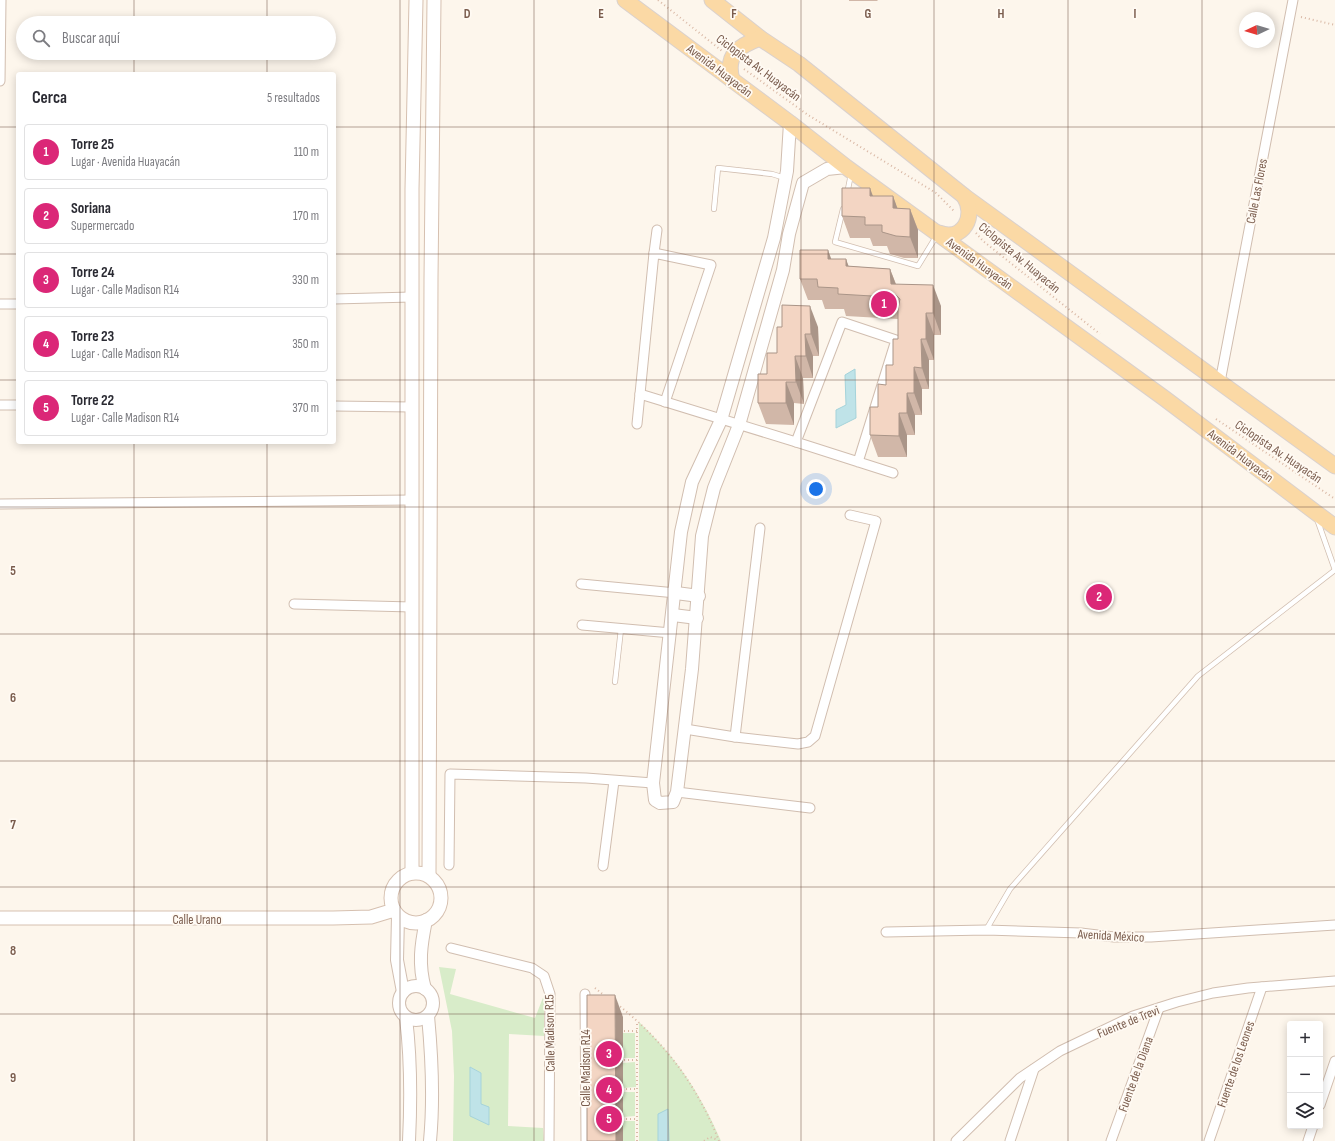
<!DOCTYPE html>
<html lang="es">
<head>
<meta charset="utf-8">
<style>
	body { margin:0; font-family:"Sofia Sans Condensed",sans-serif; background:#f2f2f3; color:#2b2b33 }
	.controls { position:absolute; right:12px; bottom:12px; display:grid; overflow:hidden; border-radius:4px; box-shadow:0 2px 10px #0003 }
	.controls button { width:36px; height:36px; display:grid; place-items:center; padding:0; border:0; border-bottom:1px solid #e1e1e2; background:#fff; color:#2b2b33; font:20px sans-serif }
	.compass { position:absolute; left:1239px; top:12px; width:36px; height:36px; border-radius:50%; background:#fff; box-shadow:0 2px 10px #0003; rotate:266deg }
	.you { position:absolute; left:816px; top:489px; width:14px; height:14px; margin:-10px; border:3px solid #fff; border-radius:50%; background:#1a73e8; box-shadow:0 0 0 6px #1a73e833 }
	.badge { display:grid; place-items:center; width:26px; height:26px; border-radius:50%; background:#db2777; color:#fff; font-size:13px; font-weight:700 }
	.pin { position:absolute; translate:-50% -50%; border:2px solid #fff; box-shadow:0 1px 4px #0006 }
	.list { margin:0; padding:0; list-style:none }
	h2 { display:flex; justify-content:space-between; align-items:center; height:52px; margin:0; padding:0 16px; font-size:17px }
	h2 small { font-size:13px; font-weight:400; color:#7c7c81 }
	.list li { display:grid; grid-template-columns:26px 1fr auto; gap:12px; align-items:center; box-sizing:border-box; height:56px; margin:0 8px 8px; padding:0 8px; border:1px solid #e1e1e2; border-radius:4px }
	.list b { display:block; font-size:15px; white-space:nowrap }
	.list p { margin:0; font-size:13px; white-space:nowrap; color:#7c7c81 }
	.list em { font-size:13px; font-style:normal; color:#7c7c81 }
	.icon { flex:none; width:22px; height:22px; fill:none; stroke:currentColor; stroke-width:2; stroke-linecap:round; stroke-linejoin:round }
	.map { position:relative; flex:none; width:1335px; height:1141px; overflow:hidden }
	.search { position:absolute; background:#fff; box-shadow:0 2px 10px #0003; left:16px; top:16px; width:320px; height:44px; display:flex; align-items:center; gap:10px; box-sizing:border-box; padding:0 14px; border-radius:22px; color:#7c7c81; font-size:15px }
	.panel { position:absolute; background:#fff; box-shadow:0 2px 10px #0003; left:16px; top:72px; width:320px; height:372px; border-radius:4px }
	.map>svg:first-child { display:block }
	.green { fill:#d8ecc9; fill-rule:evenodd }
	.water { fill:#bfe3e8; stroke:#a5d3da }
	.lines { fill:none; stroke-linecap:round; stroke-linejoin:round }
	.service-casing { stroke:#d1beb0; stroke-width:6 }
	.minor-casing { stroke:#d1beb0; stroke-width:11 }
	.tertiary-casing { stroke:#d1beb0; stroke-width:14 }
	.secondary-casing { stroke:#d6c0b0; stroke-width:15 }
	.primary-casing { stroke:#dad1cd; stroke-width:17 }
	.path { stroke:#d9b8a5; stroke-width:2; stroke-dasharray:1 3; stroke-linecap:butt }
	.service { stroke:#fff; stroke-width:4.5 }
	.minor { stroke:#fff; stroke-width:9 }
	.tertiary { stroke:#fff; stroke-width:12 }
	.secondary { stroke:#fff; stroke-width:13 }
	.primary { stroke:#fbd9a5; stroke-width:15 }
	.wall { fill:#d1b7a8 }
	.shaded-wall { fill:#aa9588 }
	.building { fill:#f3d5c3; stroke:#aa9588 }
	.grid { fill:none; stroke:#7a5c4d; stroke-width:1; stroke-opacity:0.55 }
	.labels { text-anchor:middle; stroke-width:3.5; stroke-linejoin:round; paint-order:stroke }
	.street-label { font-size:13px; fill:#7a5c4d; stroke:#fffaf3 }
	.grid-label { font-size:13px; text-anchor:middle; font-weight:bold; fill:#7a5c4d; stroke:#fffaf3; stroke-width:3.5; stroke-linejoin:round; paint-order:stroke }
</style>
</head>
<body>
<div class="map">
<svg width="1335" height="1141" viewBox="0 0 1335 1141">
	<rect width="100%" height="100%" fill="#fdf6ec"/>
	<!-- green -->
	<g class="green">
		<path d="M439,967L456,969L450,994L535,1018L544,995V1036L509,1034L508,1126L543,1128L544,1141H453L454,1076L452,1031ZM470,1067L481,1073V1104L470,1116Z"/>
		<path d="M639,1022C677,1058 700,1093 721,1141H639Z"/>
		<rect x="623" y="1033" width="12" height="25"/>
		<polygon points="635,1062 636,1087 623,1088 623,1063"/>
		<polygon points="623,1092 635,1092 635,1116 623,1117"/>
		<rect x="623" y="1121" width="12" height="20"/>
	</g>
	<!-- water -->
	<g class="water">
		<polygon points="855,369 856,418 836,428 836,410 846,405 845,375"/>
		<polygon points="470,1067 481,1073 481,1104 489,1107 489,1125 470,1116"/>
		<polygon points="668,1109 669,1141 658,1141 658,1114"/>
	</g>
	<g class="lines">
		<!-- service casing -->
		<g class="service-casing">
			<g id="service">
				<polyline points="847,194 851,174"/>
				<polyline points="714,209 718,168 772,174 785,178"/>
				<polyline points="843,209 835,242 918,266 937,235"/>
				<polyline points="1317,519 1335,570"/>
				<polyline points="615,682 621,629"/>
				<polyline points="986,930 1010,889 1198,676 1335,570"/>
			</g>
		</g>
		<!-- minor casing -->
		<g class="minor-casing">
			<g id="minor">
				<polyline points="0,81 1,0"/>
				<polyline points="654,253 657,230"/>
				<polyline points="334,299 412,297"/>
				<polyline points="0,304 18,304"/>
				<polyline points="1220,382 1293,0"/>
				<polyline points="640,394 796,442"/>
				<polyline points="0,405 18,405"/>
				<polyline points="334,406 412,407"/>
				<polyline points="637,424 654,253 711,265 665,402"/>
				<polyline points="858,462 896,340 842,322 796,442 893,473"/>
				<polyline points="0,504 412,500"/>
				<polyline points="581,584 676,593"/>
				<polyline points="294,604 412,607"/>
				<polyline points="582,625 671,633"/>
				<polyline points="685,729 735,737 798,744 808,742 815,736 876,521 850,515"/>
				<polyline points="735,737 760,528"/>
				<polyline points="677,792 810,808"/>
				<polyline points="449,865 450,774 586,778 653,783"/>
				<polyline points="603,866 614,781"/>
				<polyline points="886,932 986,930 1081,933 1114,937 1151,937 1335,925"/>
				<polyline points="451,948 532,968 544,976 550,994 549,1141"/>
				<polyline points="585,994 586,1141"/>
				<polyline points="1320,1105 1335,1061"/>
				<polyline points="956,1141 1020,1078 1060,1051 1133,1016 1177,1002 1213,993 1248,988 1335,981"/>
				<polyline points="1010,1141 1034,1069"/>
				<polyline points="1111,1141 1159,1008"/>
				<polyline points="1209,1141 1262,987"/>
				<polyline points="1308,1141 1313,1126"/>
			</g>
		</g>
		<!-- tertiary casing -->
		<g class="tertiary-casing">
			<g id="tertiary">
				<polyline points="790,123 787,171 774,238 721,420 692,482 681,532 653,783 655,800 660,803 673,802 677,792 692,669 702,536 714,488 739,425 783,270 789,234 803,183 827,169 846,167"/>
				<polyline points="676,593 699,596"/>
				<polyline points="673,615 697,618"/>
				<polyline points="398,916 397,960 403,992"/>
				<circle cx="416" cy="1003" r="17"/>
				<path d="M425,989C418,964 421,945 426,920"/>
				<path d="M428,1016C432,1058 434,1099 430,1141"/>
				<path d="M406,1018C411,1059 411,1100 409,1141"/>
			</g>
		</g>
		<!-- secondary casing -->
		<g class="secondary-casing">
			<g id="secondary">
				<circle cx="416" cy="898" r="25"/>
				<polyline points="412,873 412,189 416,0"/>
				<polyline points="429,876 431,279 434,0"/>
				<polyline points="0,918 333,918 371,917 394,910"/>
			</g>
		</g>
		<!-- primary casing -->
		<g class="primary-casing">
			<g id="primary">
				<polyline points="625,0 790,123 846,167 1164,398 1335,527"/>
				<polyline points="712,0 760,38 799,64 964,196 1335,466"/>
				<path d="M732,80C725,54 739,46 760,38"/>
				<path d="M939,233C963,242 977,216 964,196"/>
			</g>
		</g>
		<!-- path -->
		<g class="path">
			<polyline points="658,0 722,51"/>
			<polyline points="1301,17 1335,25"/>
			<polyline points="744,69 808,115 936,193 955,212"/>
			<polyline points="976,233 983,241 1100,334"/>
			<polyline points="1216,419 1335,499"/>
			<polyline points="595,988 605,996"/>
			<path d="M617,1004C664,1041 697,1085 719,1141"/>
			<polyline points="620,1031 637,1031"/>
			<polyline points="620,1060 637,1060"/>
			<polyline points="622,1089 637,1089"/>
			<polyline points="622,1119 637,1119"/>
			<polyline points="637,1141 637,1022"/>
			<polyline points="704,1141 710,1137 718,1140"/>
		</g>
		<!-- service -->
		<use href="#service" class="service"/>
		<!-- minor -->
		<use href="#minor" class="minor"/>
		<!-- tertiary -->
		<use href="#tertiary" class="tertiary"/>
		<!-- secondary -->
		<use href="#secondary" class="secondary"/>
		<!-- primary -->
		<use href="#primary" class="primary"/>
	</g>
	<!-- wall -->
	<g class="wall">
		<polygon points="849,0 877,0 878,1 849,1"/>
		<polygon points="873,196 893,196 897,208 910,209 918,230 918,258 904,258 890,254 887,246 873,246 870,238 850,238 842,216"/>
		<polygon points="831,259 846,259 848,266 890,269 896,284 941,306 941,335 934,335 934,360 929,360 929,389 922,389 922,415 915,415 915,435 907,435 907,457 878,457 870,435 878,407 893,365 898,339 898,319 846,316 844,309 825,309 822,300 808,300 800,279"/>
		<polygon points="777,327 818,327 819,356 813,356 813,378 803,378 804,404 794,403 794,425 766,424 758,403 767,374 777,353"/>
	</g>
	<!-- shaded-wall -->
	<g class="shaded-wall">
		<polygon points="870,188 878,210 870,196"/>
		<polygon points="893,196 901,218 893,208"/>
		<polygon points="910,209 918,230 918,258 910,237"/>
		<polygon points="828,250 836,272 828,259"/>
		<polygon points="846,259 854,281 846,266"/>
		<polygon points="890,269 898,290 891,284"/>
		<polygon points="933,285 941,306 941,335 933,313"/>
		<polygon points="810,306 818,327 819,356 811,334"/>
		<polygon points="926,313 934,335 934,360 926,339"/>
		<polygon points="805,334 813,356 813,378 806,356"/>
		<polygon points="921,339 929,360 929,389 922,368"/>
		<polygon points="795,356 803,378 804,404 796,382"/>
		<polygon points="914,367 922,389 922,415 914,393"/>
		<polygon points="786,382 794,403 794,425 786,403"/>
		<polygon points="907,393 915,415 915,435 907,413"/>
		<polygon points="899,413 907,435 907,457 899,436"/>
		<polygon points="615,995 623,1017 623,1141 616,1141"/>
	</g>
	<!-- building -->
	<g class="building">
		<polygon points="842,188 870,188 870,196 893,196 893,208 910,209 910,237 896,236 882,232 882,225 865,225 865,217 842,216"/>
		<polygon points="800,250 828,250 828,259 846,259 846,266 890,269 891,284 933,285 933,313 926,313 926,339 921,339 922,368 914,367 914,393 907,393 907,413 899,413 899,436 870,435 870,407 878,407 878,384 886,385 886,365 893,365 893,339 898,339 898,309 900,299 896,295 889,297 838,294 838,288 818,287 817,279 800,279"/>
		<polygon points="782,305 810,306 811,334 805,334 806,356 795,356 796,382 786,382 786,403 758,403 758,374 767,374 767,353 777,353 777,327 782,327"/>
		<polygon points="587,995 615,995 616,1141 587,1141"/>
	</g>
	<!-- grid -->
	<path class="grid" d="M134,0V23M267,0V23M400,0V1141M534,0V1141M668,0V1141M801,0V1141M934,0V1141M1068,0V1141M1202,0V1141M134,53V74M267,53V74M0,127H18M334,127H1335M0,254H18M334,254H1335M0,380H18M334,380H1335M134,442V1141M267,442V1141M0,507H1335M0,634H1335M0,761H1335M0,887H1335M0,1014H1335"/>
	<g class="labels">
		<!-- street labels -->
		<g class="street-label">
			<text transform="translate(759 67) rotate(37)" y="5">Ciclopista Av. Huayacán</text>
			<text transform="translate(720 70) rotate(37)" y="5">Avenida Huayacán</text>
			<text transform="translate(1256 191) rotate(-79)" y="5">Calle Las Flores</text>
			<text transform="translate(1020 257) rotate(40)" y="5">Ciclopista Av. Huayacán</text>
			<text transform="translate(980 263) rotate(36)" y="5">Avenida Huayacán</text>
			<text transform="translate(1279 451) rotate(34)" y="5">Ciclopista Av. Huayacán</text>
			<text transform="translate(1241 455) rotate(37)" y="5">Avenida Huayacán</text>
			<text x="197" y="924">Calle Urano</text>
			<text transform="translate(1111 935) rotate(3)" y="5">Avenida México</text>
			<text transform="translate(1128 1021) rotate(-22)" y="5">Fuente de Trevi</text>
			<text transform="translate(549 1033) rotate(-91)" y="5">Calle Madison R15</text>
			<text transform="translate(1235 1064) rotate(-71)" y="5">Fuente de los Leones</text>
			<text transform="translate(585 1068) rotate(-90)" y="5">Calle Madison R14</text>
			<text transform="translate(1135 1074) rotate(-70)" y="5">Fuente de la Diana</text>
		</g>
	</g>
	<g class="grid-label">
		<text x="467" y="18">D</text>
		<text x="601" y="18">E</text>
		<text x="734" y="18">F</text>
		<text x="868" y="18">G</text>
		<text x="1001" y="18">H</text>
		<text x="1135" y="18">I</text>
		<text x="13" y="575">5</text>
		<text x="13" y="702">6</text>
		<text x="13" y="829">7</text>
		<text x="13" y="955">8</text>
		<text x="13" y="1082">9</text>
	</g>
</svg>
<div class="controls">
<button>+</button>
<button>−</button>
<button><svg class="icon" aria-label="layers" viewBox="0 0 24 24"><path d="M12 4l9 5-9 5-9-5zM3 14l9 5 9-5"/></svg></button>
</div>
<svg class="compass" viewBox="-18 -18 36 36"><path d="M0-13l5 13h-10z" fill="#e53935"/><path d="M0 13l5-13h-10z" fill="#7c7c81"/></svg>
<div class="you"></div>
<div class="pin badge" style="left:884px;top:304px">1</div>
<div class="pin badge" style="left:1099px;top:597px">2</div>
<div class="pin badge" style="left:609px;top:1054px">3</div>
<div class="pin badge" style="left:609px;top:1090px">4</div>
<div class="pin badge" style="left:609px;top:1119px">5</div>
<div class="search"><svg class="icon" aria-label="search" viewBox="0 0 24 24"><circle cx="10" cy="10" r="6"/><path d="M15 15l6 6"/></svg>Buscar aquí</div>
<section class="panel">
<h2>Cerca<small>5 resultados</small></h2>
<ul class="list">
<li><span class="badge">1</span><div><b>Torre 25</b><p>Lugar · Avenida Huayacán</p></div><em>110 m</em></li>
<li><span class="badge">2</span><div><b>Soriana</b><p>Supermercado</p></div><em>170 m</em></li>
<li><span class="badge">3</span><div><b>Torre 24</b><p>Lugar · Calle Madison R14</p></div><em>330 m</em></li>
<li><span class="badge">4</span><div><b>Torre 23</b><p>Lugar · Calle Madison R14</p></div><em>350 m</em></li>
<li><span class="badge">5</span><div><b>Torre 22</b><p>Lugar · Calle Madison R14</p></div><em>370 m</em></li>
</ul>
</section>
</div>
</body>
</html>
